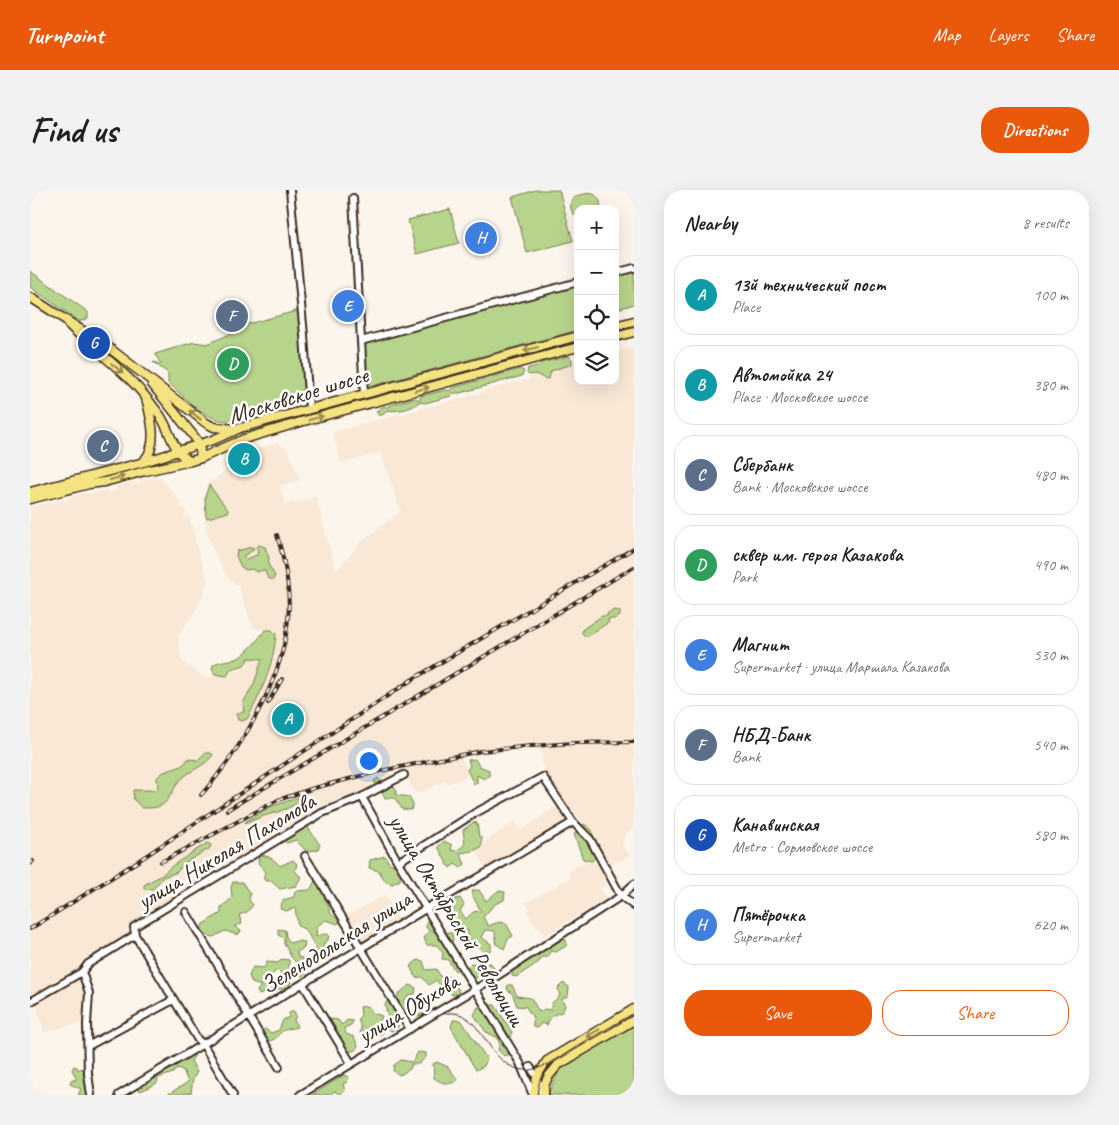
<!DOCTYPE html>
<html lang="en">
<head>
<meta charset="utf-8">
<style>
	body { margin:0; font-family:Caveat,sans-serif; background:#f2f2f2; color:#222 }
	.controls { position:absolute; right:15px; top:15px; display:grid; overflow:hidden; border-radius:10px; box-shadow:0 5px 20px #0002 }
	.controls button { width:45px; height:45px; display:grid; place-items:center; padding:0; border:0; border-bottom:1px solid #e0e0e0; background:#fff; color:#222; font:25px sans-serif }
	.you { position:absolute; left:338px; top:570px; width:18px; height:18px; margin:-12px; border:4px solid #fff; border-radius:50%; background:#1a73e8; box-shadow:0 0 0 8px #1a73e833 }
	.badge { display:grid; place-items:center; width:32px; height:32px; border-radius:50%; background:#ea580c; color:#fff; font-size:16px; font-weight:700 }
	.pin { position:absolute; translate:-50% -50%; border:2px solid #fff; box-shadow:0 1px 5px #0006 }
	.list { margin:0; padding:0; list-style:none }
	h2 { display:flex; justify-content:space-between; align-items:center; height:65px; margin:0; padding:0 20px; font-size:21px }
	h2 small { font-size:16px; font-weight:400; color:#767676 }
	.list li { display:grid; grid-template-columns:32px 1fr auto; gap:15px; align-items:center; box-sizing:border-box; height:80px; margin:0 10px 10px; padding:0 10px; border:1px solid #e0e0e0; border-radius:20px }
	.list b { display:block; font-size:19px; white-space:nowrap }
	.list p { margin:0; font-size:16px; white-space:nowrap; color:#767676 }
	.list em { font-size:16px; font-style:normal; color:#767676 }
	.actions { display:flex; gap:10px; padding:15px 20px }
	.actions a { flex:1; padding:11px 0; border:1px solid #ea580c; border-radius:20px; text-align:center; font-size:18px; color:#ea580c }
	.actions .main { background:#ea580c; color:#fff }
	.icon { flex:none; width:28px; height:28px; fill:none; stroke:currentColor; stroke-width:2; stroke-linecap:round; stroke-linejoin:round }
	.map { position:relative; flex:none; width:604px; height:905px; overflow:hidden; border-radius:20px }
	header { display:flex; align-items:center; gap:30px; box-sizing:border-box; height:70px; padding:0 25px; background:#ea580c; color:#fff }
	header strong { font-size:24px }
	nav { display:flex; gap:28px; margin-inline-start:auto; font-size:18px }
	.intro { display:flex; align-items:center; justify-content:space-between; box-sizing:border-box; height:120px; padding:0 30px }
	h1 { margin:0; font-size:35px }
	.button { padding:12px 22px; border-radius:20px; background:#ea580c; color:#fff; font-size:18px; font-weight:700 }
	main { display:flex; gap:30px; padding:0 30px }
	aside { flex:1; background:#fff; border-radius:20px; box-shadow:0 5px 20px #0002 }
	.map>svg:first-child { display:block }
	.built { fill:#f8e8d5 }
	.green { fill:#b7d48c; stroke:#797f55 }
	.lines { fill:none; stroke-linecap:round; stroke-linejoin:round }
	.minor-casing { stroke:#3b2a1e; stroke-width:10 }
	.major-casing { stroke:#3b2a1e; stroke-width:11 }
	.minor { stroke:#fff; stroke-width:6 }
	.major { stroke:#f5e382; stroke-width:8 }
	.tram { stroke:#3b2a1e; stroke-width:1 }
	.rail-casing { stroke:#3b2a1e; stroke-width:4 }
	.rail { stroke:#fff; stroke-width:2; stroke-dasharray:5.5; stroke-linecap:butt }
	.oneway { stroke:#988650 }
	.labels { text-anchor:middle; stroke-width:5; stroke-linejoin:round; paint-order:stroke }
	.street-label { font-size:24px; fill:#3b2a1e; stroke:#fff }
</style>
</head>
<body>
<header>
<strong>Turnpoint</strong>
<nav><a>Map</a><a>Layers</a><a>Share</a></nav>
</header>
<div class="intro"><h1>Find us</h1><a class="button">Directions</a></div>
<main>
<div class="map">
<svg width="604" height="905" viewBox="0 0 604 905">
	<rect width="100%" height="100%" fill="#fcf5ec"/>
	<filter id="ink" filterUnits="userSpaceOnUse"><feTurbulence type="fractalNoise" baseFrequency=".02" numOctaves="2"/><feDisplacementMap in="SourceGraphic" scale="10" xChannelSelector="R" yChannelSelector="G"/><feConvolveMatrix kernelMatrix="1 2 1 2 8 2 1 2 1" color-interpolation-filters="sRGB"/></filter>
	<g filter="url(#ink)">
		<!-- built -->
		<g class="built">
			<polygon points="604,157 604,636 594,646 592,656 600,665 578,676 557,639 514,584 511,559 477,561 432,568 438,585 419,594 416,591 386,604 373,580 360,582 362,588 311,614 195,679 97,740 97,749 0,807 0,317 33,310 36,312 40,307 54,303 59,304 76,300 78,303 87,300 86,297 104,292 108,295 110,290 125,287 126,289 129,287 139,297 150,312 152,318 154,318 156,324 154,325 155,328 159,327 170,368 179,392 177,392 174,400 175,401 165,422 148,446 151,470 176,489 241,460 239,441 223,438 208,395 198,388 188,370 177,344 175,330 174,307 177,295 195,281 213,263 247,253 258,260 270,290 250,296 255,315 286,307 306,381 333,350 371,321 351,263 311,273 303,242 452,203 452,201 498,189 506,183 548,172 548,191 585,191 585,162"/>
			<polygon points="529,615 537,626 537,630 535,634 457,681 445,659 485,631 491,640"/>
			<polygon points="562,669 565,674 570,675 576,693 570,698 576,709 514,746 509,737 507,739 497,722 500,720 496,713 540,688 538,682"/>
			<polygon points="355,705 370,731 330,755 314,728"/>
			<polygon points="51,786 57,800 54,832 14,842 6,812"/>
		</g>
		<!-- green -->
		<g class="green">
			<polygon points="506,0 529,0 543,51 497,63 482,7"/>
			<path d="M560,3C568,5 572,11 570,19H548V28C540,23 537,12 547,6C551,4 556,4 560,3Z"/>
			<polygon points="420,19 429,53 387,64 378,30"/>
			<polygon points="604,80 604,114 585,120 585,85"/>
			<polygon points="0,81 58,122 58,128 52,131 49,131 0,97"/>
			<polygon points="548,95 548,140 342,196 336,192 335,156 337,152"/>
			<path d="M270,120L276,210L197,231C174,230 155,207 138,193V183L123,172L131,174L125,164L164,152L177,154L207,141V137Z"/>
			<polygon points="539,166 542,169 542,174 521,181 519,188 515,189 506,184 499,185 497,183 498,178 507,177 511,173"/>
			<path d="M490,179L494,181L492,186L430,203H423L421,206L395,213L389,212C383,219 366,222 357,220L354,224L349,226L346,221L354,216L358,218L360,215L385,208L389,210L391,206L416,200L420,201L422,198Z"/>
			<polygon points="179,295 198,320 198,322 178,328 176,327 175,307"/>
			<polygon points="229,355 235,357 239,368 238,374 245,386 243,390 238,388 234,380 226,382 222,379 216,380 211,377 206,366 207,361 222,357 224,358 222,361 213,366 216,369 227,365 228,361 226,357"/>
			<polygon points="585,420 590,422 590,426 584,429 578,429 579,432 556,447 552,443 553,439 572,426 577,426 578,423"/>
			<path d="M235,440H242L246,444C244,474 231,504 217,529L212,531L208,530L206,523L214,522L213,513L224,494L232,469L219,468L214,475L201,479L197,486L185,484L182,480L183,475C190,470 198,471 206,469C215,466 230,447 235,440Z"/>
			<path d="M175,563H181L183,565C175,576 161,580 151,589C144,596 141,609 132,615C127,618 119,618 112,618L104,610L103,600H126L128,598L127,588C136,576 149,583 158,569L168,570Z"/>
			<polygon points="445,569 449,576 459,580 459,586 454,589 447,585 447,593 444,594 437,580 440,575 438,570"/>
			<polygon points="348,588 353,594 361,593 366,600 366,605 379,607 383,615 381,620 372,619 365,608 355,608 344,591"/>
			<path d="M270,607L271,610C255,624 235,622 219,633L215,632L240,617Z"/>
			<path d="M444,632L447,633L449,646L452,648L451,657L443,661L430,663L435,674L431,678L425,674L420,678C415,672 413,664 408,657L414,651L422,655L421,660L427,661L435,654L433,640Z"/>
			<polygon points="554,634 562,640 566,666 562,671 553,669 544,644"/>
			<polygon points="277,636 290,655 287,660 276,661 266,650 257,653 254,651 254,648"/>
			<polygon points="177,653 181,655 179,659 154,673 147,682 133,687 123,699 114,699 114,695 132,685 142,676"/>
			<path d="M229,665C237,665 244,669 250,676L263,670L267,674L265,681L271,687L266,696L250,699L241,691H235L233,687L236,682L228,673Z"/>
			<polygon points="355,666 359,673 367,676 371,685 370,690 362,694 356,692 349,681 339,678 340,670"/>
			<path d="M288,690C294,699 291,699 294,707C296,713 300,716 300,723L310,731L308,734L296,730L287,736L286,747L294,744L299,745L298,750L293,754L295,762L289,764L276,740L268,736L265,718L256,721L250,719L253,710L264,707L265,701L280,700L285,691Z"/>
			<polygon points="203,692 212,692 220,704 219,710 223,715 217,722 209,725 212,734 204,736 211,741 208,745 195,741 183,747 173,744 171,740 173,734 191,723 191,718 202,708 201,697"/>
			<polygon points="443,700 449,700 456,711 468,701 475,702 474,710 465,714 453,727 458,736 469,732 476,733 483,746 478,749 474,759 466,754 465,741 455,740 451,747 461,754 461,760 454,762 438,748 438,741 425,738 419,725 424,719 421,715 426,709 430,708 434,715 430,721 436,729 443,722 451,721 442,705"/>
			<polygon points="397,730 403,732 402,741 409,744 415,742 422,743 423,750 418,757 422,762 421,767 428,779 425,781 418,770 412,769 413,763 407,755 397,755 394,748 399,741 396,737"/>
			<path d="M248,739L255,740L256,747L260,753L267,751L275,752L274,758L267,762L268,767L272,768L277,781L274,785L270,786L266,778L265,771C259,766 259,760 254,754V748L248,745Z"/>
			<polygon points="532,748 536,750 536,756 526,762 520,761 518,767 512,767 509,772 486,787 482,786 482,781 505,766 510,765 513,759 519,759 522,754"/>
			<polygon points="252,769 259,770 259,776 263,784 260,786 253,785 247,780 240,787 248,793 255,788 261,790 259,797 252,799 245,799 241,805 234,803 229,805 227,801 231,796 222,793 219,786 223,777 234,778 237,772 248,773"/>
			<polygon points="388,770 393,771 396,780 406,779 411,787 418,786 421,794 428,798 429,804 422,805 415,796 411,796 406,790 399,795 392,787 386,788 380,776"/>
			<polygon points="441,773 448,774 450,780 454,774 461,773 464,778 463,785 454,788 450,785 445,789 438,786 436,778"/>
			<path d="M533,793L539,797L538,806L532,809L535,816L532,822C523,824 520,827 517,835L511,833L508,838L503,837V828L496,817L487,816L483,805L477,799L478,795H482L487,806L501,808L509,822L514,819L521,820L522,813L530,806L528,798Z"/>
			<path d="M380,795L386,798L385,804L379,805L373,811L380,822L390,814L389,809L393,806L398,808L401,816L396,818V824C388,827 382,826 375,828L366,814L368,804Z"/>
			<polygon points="357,811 361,811 371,828 368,832 368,837 362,841 356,838 359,832 355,815"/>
			<polygon points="460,815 465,815 482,842 480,847 476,848 472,854 479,861 478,865 474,866 468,860 470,855 468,848 456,842 444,825 448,817 456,819"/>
			<polygon points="338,816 343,823 352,826 350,831 354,841 352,844 347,845 342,836 334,845 330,843 331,838 328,829 331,825 330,817"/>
			<path d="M264,821L266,826L264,830L267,837C263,838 258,839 254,840C247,844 246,852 236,851L232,856L229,853L231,841L235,839L241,843L249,840L253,830L259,827V823Z"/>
			<polygon points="301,829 308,830 312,835 317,830 323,831 321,835 314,838 316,844 324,847 328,856 324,861 318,861 311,850 311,846 307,845 300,834"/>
			<polygon points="423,830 431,830 457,869 454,876 446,880 421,837"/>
			<path d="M604,834V905H519C520,895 528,887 529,879Z"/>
			<polygon points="388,862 396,863 396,867 389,874 382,874 380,879 370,885 363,881 364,875 371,870 382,872"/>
			<polygon points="163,863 165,865 161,871 167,882 163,889 161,903 137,905 158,892 153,880 147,878 143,883 128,888 127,893 111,901 106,898"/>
			<path d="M407,872L418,877L428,890C420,896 411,893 404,888L403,874Z"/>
			<polygon points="44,876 47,877 48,880 52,878 55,881 54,885 57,888 58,895 56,898 59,902 58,905 48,905 51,899 40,894 41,890 46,890 46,887 42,880"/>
			<polygon points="314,885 319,887 317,892 313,894 315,901 309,905 305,901 299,905 282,905"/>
		</g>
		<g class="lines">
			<!-- minor casing -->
			<g class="minor-casing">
				<g id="minor">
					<polyline points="260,0 274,145 279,219"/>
					<polyline points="323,8 334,204"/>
					<polyline points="585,83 604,78"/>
					<polyline points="331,151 548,92"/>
					<polyline points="332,607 368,672 490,873 503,905"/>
					<polyline points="275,666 380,839"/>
					<polyline points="368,672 445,623 513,587 543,632 560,649 591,706 604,716"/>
					<polyline points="156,722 249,877"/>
					<polyline points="105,745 168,850 173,854 203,905"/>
					<polyline points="52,782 59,803 57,834 58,884 61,905"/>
					<polyline points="273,794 321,873"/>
					<polyline points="0,812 52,782 58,774 105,745 104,737 292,623 332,607 374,585"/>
					<polyline points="58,856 143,810"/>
					<polyline points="500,877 507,887 512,904"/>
					<polyline points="89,905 397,718 543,632"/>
					<polyline points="270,905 467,786 591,706 604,694"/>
				</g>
			</g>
			<!-- major casing -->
			<g class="major-casing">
				<g id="major">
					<polyline points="0,107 78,157 176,233 184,237 206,239"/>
					<path d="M38,134C56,152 75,166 93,183C107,195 118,209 129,224C140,238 142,263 160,271"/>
					<polyline points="585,136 604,131"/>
					<polyline points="585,147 604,142"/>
					<polyline points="122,194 166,249 169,254 171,268"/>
					<path d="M114,271C129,254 121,228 116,208"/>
					<polyline points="0,302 114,272 183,250 210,238 548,146"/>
					<polyline points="0,309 59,294 74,292 115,281 161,271 171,268 214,249 274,231 548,157"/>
					<polyline points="504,905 507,887 517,871 604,819"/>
					<polyline points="514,905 514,896 518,887 528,875 604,830"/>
				</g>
			</g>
			<!-- minor -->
			<use href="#minor" class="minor"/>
			<!-- major -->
			<use href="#major" class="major"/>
			<!-- tram -->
			<g class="tram">
				<path d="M278,905L410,825C455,810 453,883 500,880C517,878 539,861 554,852C571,842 588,833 604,823"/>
				<polyline points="507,905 510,889 519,875"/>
			</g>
			<!-- rail casing -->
			<g class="rail-casing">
				<g id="rail">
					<polyline points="238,513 252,489"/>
					<path d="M171,605C208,564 250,494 257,438C262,406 256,376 247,345"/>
					<polyline points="197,620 604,377"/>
					<polyline points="131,672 248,610 284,598 350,581 451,561 501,556 544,553 604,552"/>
					<polyline points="0,674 3,671"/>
					<polyline points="0,739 105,673 383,489 604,358"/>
				</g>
			</g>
			<!-- rail -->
			<use href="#rail" class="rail"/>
		</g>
		<!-- one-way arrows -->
		<defs><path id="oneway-shaft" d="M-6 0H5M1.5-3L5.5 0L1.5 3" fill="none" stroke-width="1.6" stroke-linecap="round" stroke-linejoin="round" transform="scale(1.25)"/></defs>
		<g class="oneway">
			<use href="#oneway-shaft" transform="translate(501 159) rotate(165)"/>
			<use href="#oneway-shaft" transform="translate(87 178) rotate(39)"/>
			<use href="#oneway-shaft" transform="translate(392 199) rotate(-15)"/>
			<use href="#oneway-shaft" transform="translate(165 225) rotate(-142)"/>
			<use href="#oneway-shaft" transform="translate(286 228) rotate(-15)"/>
			<use href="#oneway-shaft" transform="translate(87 288) rotate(-15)"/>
			<use href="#oneway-shaft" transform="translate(563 843) rotate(150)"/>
		</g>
	</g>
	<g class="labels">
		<!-- street labels -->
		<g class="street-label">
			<text transform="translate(268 205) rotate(-17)" y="8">Московское шоссе</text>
			<text transform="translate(196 661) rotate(-31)" y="8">улица Николая Пахомова</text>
			<text transform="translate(427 730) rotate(59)" y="8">улица Октябрьской Революции</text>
			<text transform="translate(306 752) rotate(-32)" y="8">Зеленодольская улица</text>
			<text transform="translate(378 818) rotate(-31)" y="8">улица Обухова</text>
		</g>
	</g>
</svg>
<div class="controls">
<button>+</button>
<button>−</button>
<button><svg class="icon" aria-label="locate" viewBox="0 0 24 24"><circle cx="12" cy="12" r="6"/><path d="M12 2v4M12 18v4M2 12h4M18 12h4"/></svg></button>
<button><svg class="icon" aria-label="layers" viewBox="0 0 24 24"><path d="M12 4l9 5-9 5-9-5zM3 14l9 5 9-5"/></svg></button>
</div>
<div class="you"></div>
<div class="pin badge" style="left:258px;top:529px;background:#0f9aa8">A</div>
<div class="pin badge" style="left:214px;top:269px;background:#0f9aa8">B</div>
<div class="pin badge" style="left:73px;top:256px;background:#5c6f8a">C</div>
<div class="pin badge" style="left:203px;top:174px;background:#2e9e5b">D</div>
<div class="pin badge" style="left:318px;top:116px;background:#3f7fe0">E</div>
<div class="pin badge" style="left:202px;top:126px;background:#5c6f8a">F</div>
<div class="pin badge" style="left:64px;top:153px;background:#1a4fb4">G</div>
<div class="pin badge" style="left:451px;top:48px;background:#3f7fe0">H</div>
</div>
<aside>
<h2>Nearby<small>8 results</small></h2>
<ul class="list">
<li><span class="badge" style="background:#0f9aa8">A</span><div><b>13й технический пост</b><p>Place</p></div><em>100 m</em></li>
<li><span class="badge" style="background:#0f9aa8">B</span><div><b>Автомойка 24</b><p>Place · Московское шоссе</p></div><em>380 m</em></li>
<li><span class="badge" style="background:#5c6f8a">C</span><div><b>Сбербанк</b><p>Bank · Московское шоссе</p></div><em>480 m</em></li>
<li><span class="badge" style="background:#2e9e5b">D</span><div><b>сквер им. героя Казакова</b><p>Park</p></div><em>490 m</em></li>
<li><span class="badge" style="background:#3f7fe0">E</span><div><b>Магнит</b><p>Supermarket · улица Маршала Казакова</p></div><em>530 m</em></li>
<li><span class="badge" style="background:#5c6f8a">F</span><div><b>НБД-Банк</b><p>Bank</p></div><em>540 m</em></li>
<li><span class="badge" style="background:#1a4fb4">G</span><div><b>Канавинская</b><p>Metro · Сормовское шоссе</p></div><em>580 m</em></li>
<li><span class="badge" style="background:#3f7fe0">H</span><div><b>Пятёрочка</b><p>Supermarket</p></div><em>620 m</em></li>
</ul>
<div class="actions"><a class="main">Save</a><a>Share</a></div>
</aside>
</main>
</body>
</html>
